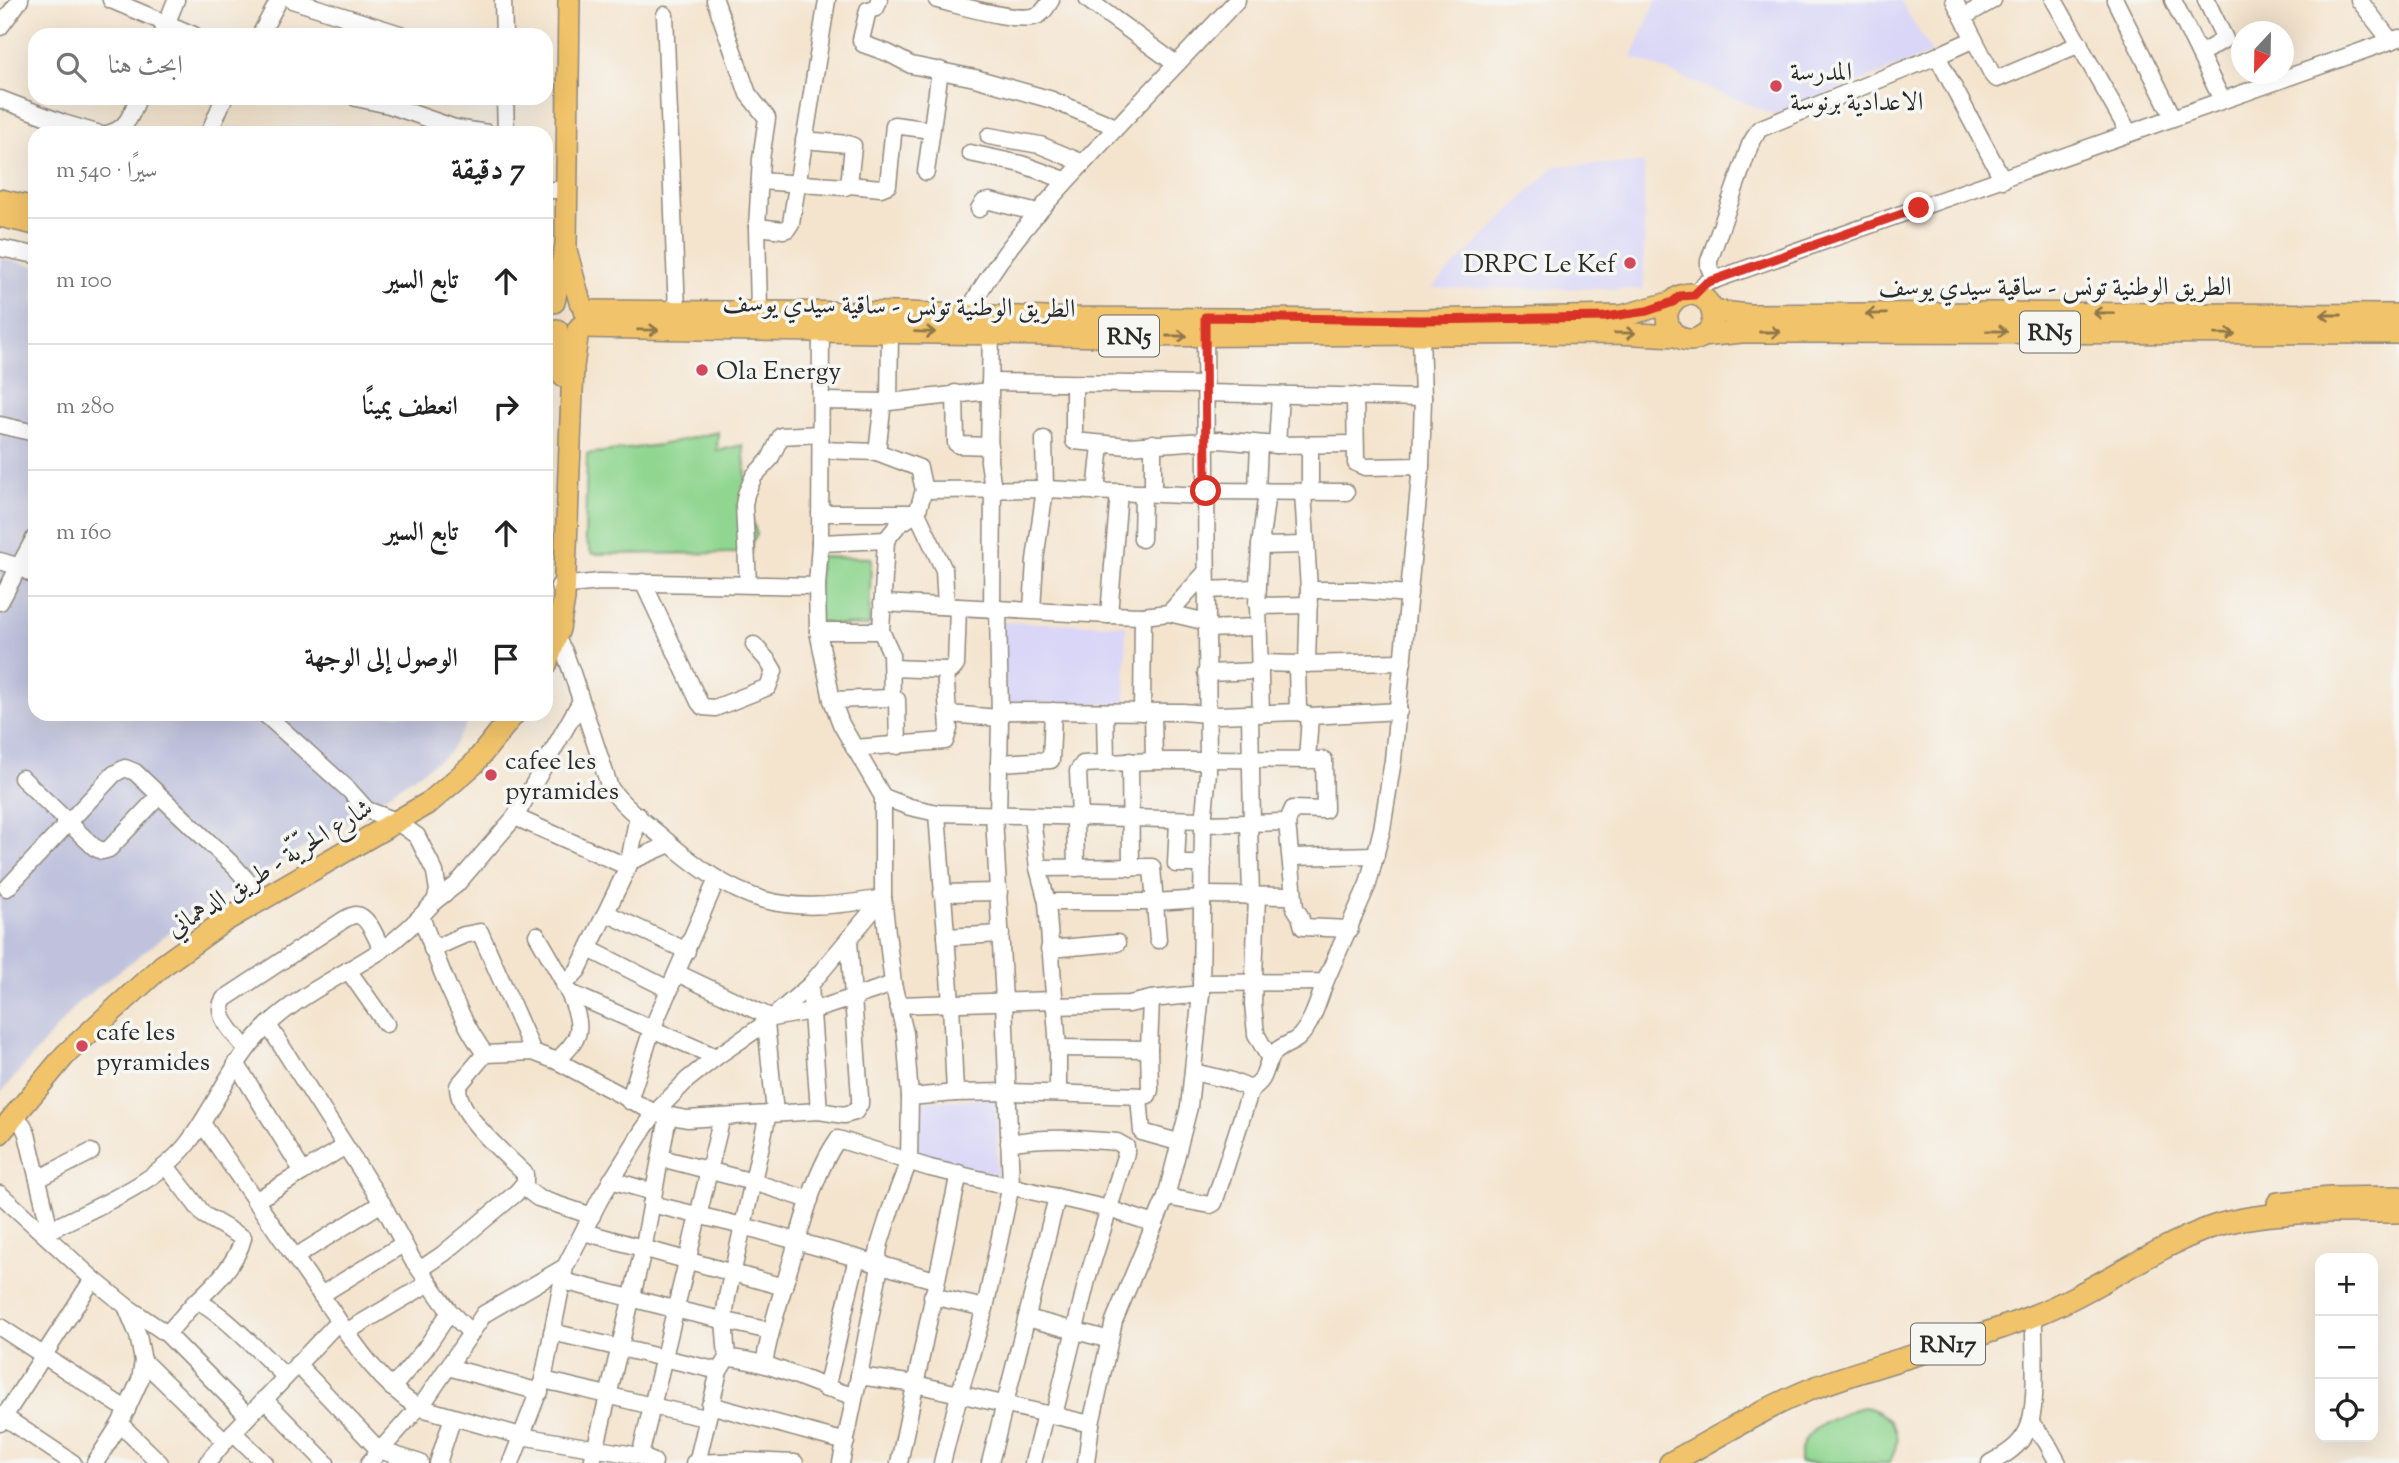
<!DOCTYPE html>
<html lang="ar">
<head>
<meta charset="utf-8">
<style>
	body { margin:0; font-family:"Sorts Mill Goudy",Amiri,serif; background:#f6f6f6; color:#222; direction:rtl }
	.controls { position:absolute; right:21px; bottom:21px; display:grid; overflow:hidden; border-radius:14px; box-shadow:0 7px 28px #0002 }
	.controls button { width:63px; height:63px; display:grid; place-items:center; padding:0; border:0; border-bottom:2px solid #e0e0e0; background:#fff; color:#222; font:35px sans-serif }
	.compass { position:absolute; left:2231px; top:21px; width:63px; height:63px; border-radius:50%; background:#fff; box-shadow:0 7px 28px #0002; rotate:202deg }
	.stop { position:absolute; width:21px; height:21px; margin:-16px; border:5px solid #d93025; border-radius:50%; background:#fff }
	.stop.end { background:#d93025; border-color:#fff; box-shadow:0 2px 7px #0008 }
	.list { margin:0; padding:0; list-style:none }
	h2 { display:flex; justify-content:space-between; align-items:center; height:91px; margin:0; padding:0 28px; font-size:30px }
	h2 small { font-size:23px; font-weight:400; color:#767676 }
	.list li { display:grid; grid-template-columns:46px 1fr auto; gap:21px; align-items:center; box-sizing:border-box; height:126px; padding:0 28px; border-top:2px solid #e0e0e0 }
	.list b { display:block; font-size:26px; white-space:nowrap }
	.list em { font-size:23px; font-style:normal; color:#767676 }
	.icon { flex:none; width:38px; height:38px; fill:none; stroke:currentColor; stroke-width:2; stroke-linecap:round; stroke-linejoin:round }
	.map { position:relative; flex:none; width:2399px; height:1463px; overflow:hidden; direction:ltr }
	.search { position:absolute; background:#fff; box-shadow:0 7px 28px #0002; left:28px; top:28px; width:525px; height:77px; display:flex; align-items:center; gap:18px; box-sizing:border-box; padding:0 24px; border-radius:21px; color:#767676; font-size:26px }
	.panel { position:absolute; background:#fff; box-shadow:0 7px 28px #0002; left:28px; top:126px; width:525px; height:595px; border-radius:21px; direction:rtl }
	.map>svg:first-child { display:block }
	.built { fill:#d9d6f7 }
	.industrial { fill:#c0c2dd }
	.green { fill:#90d690; stroke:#5e805e; stroke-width:2 }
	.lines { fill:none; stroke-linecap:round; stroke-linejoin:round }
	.minor-casing { stroke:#90887c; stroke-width:19 }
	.major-casing { stroke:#90887c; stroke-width:24 }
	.minor { stroke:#fff; stroke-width:16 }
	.major { stroke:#f1c36a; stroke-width:21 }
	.oneway { stroke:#8e774a }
	.route { stroke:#d93025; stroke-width:9 }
	.poi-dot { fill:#d1495b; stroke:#f6f6f2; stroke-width:2.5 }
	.labels { text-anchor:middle; stroke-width:7; stroke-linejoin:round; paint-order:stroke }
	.shield { fill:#f6f6f2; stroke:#686867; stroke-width:2 }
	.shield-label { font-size:24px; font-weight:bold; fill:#2b2b2b }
	.poi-label { font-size:26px; fill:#2b2b2b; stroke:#f6f6f2; text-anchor:start }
	.street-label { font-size:26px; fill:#2b2b2b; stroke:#f6f6f2 }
</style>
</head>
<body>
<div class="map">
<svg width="2399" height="1463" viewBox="0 0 2399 1463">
	<rect width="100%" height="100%" fill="#f6f6f2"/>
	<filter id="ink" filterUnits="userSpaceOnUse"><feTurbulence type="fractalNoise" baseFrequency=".0143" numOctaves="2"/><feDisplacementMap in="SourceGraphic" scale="14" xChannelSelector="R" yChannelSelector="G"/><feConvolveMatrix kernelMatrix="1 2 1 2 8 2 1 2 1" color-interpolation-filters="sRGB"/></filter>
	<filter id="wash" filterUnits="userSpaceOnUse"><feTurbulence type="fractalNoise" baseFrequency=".00686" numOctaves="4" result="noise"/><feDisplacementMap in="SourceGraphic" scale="28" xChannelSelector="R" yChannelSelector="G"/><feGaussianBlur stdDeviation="1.57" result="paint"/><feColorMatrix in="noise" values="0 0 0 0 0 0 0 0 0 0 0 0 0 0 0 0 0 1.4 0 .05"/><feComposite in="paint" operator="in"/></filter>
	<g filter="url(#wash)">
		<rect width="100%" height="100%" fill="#f4e4ce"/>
		<!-- built -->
		<g class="built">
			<polygon points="1656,0 1900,0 1932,53 1775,115 1632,57"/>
			<polygon points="1644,163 1644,289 1432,288 1555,166"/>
			<polygon points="1001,622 1126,625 1125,705 1000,702"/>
			<polygon points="997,1098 997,1176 912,1156 910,1102"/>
		</g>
		<!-- industrial -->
		<polygon class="industrial" points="0,258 35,266 35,714 473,714 449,753 351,819 190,917 80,1001 0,1094"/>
		<!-- green -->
		<g class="green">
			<polygon points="718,432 717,451 743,445 749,509 757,535 752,541 751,553 592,554 585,538 587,454 660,445"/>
			<polygon points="819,557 871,558 869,626 818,624"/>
			<path d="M1865,1407C1895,1416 1905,1435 1889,1463H1800C1798,1438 1814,1428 1834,1418C1845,1413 1853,1408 1865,1407Z"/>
		</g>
	</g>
	<g filter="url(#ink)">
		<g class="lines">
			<!-- minor casing -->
			<g class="minor-casing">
				<g id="minor">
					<polyline points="111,0 194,35"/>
					<polyline points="292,0 403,35"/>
					<polyline points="503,0 504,35"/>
					<polyline points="715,0 748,94 767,118 761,159 757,227 759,311"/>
					<polyline points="879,0 876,8 868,10 861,40 863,44 888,53 911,65 975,78 1052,100 1116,127"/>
					<path d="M937,0C959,5 1017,23 1036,16C1043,14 1047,6 1051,0"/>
					<polyline points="1088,0 1176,64"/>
					<polyline points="2054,0 2129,133"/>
					<polyline points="2115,0 2173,117"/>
					<polyline points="2173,0 2222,100"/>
					<polyline points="2359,0 2391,41"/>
					<polyline points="665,15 677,311"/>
					<polyline points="1963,17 1993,0"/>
					<polyline points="0,27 20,0"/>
					<polyline points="162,35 176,0"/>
					<polyline points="260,35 279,0"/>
					<polyline points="1974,39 1993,76 1997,79 2080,44"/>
					<polyline points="2200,54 2225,39 2206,0"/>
					<polyline points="1937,56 2003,180"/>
					<polyline points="356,98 389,105 455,128 487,133"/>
					<polyline points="505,98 506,133"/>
					<polyline points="0,99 63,123 97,133"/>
					<path d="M110,133C127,129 132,113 138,98"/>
					<polyline points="209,133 224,98"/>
					<polyline points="989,136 1040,145 1083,163"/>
					<polyline points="970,153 1021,164 1065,180"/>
					<polyline points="926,172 940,70"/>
					<polyline points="760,181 845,187 849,185 853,146 848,144 804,140"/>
					<polyline points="849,185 881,188 888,185 894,125 931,130"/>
					<polyline points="546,190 566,190"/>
					<polyline points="979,209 984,202 990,201 1038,213"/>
					<polyline points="757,227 784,230 787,229 791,223 827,0"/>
					<polyline points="0,248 35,255"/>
					<polyline points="1715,280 1709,267 1709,261 1750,145 1759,129 1937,56 1974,39 1954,0"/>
					<polyline points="1694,295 1706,283 2399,38"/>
					<polyline points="821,322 820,543 817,586 818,631 832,700 841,724 883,797 883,898 893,984 905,1033 910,1097 909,1161 891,1208 880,1243 878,1254 880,1266 859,1376"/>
					<path d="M963,322C993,260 1039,210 1086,160C1136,106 1187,54 1237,0"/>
					<polyline points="991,323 989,461 993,489 992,609"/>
					<polyline points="990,382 1205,385"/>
					<polyline points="1074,384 1074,441 1128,446 1219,440 1277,445 1355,444"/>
					<polyline points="955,393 956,443 959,445 990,446"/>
					<polyline points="1206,393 1423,398"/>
					<polyline points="1355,396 1356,463 1365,467 1421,466"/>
					<polyline points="821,401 889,402 989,391"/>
					<polyline points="889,402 890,331"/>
					<polyline points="0,425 35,433"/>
					<polyline points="1277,445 1280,395"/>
					<polyline points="821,450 877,452 883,402"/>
					<polyline points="877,452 919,468 924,490 917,513 898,525 886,540"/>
					<polyline points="924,490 1045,489 1206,496"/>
					<polyline points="1205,491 1346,492"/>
					<polyline points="1257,491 1259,444"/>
					<polyline points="1096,492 1101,445"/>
					<polyline points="1267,492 1260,546 1257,604 1258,606 1309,605"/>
					<polyline points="1303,492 1309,590 1307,664"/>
					<polyline points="1310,492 1310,445"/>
					<polyline points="1153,493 1153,443"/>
					<polyline points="820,513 917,513 944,570 946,606"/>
					<polyline points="1142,539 1143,493"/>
					<polyline points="1260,546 1305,545"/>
					<polyline points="0,561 20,567 35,576"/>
					<polyline points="643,582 699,702 703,707 715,708 768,687 774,671 768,661 754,645"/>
					<polyline points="748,584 744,505 746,494 754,476 770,459 781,436 820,434"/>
					<polyline points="559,586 600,582 817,586"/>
					<polyline points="1206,590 1256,588"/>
					<polyline points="1309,590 1359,590 1409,594"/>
					<polyline points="0,602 35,537"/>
					<polyline points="882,603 1109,615 1143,616 1169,613 1207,622"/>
					<polyline points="1258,606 1261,714"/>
					<polyline points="1032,610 1035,560 1045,489 1044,439"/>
					<polyline points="1169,613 1205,573"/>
					<polyline points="1109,615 1119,492"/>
					<polyline points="1207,629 1259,627"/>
					<polyline points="818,631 881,631 886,540 820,543"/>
					<polyline points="881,631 891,653 892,698"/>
					<path d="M556,638L564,651L571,670L610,788C623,806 643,821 661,836C739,905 781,916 883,898"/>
					<polyline points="1260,663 1297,664 1403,662"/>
					<polyline points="1297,664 1298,712"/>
					<polyline points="892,668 945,670 948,714 1000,718"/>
					<polyline points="945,670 952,670 956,665 958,607"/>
					<polyline points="1206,673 1260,671"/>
					<polyline points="832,700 892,698 897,700 898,746"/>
					<polyline points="1000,711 1183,712 1218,715 1298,712 1310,716 1399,711"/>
					<polyline points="1105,712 1106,762"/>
					<polyline points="1142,712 1143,616"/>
					<polyline points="1153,712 1154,761"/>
					<polyline points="1250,714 1252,824"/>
					<polyline points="854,748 945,741 949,729 948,714"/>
					<polyline points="1208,759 1324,760 1325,810 1293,809 1287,822 1295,908 1300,916 1303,927 1350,929"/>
					<polyline points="1307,760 1310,716"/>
					<polyline points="1130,761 1131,868"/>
					<polyline points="999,763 1051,760 1053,711"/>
					<polyline points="22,778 94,847 102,851 109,849 159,796"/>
					<polyline points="883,797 910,807 937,813 1203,820"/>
					<polyline points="937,813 951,1003 955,1093"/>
					<polyline points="998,816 1000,718 998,609"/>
					<polyline points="515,817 581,701"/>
					<polyline points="1032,817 1038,868 1047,902 1058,1048 1058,1092"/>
					<polyline points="1075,818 1076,868"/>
					<polyline points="1080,818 1078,771 1083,764 1154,761 1207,761"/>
					<polyline points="1178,821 1176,864 1203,864"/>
					<polyline points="1203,824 1287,822"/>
					<polyline points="1249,824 1251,897"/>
					<polyline points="1291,857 1376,855"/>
					<polyline points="629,862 670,844"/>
					<polyline points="1038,868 1152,867 1158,940"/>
					<polyline points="7,888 114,774 125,768 135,772 235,867 257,892"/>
					<polyline points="942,893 999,892"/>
					<polyline points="1202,895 1293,896"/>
					<polyline points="1257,896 1253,1004 1256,1034 1270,1059"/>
					<polyline points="435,901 456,885 515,817 628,867"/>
					<polyline points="1047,902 1154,902 1202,899"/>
					<polyline points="606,913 687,951"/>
					<path d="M421,916C437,961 457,1015 485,1054"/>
					<path d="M537,935C549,957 586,1012 577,1035C574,1045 564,1053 557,1061"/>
					<polyline points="946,937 1001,934"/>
					<polyline points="432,949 464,935 480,932 533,1052"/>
					<polyline points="589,949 670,990"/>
					<polyline points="1049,949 1117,943"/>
					<polyline points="348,970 386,1024"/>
					<polyline points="677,973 772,1018 812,1011 893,984"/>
					<polyline points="1201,983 1325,982 1368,884 1382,829 1393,760 1421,466 1423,398 1421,335"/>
					<polyline points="564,985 578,970 628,867 638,815"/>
					<polyline points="810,985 819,1111"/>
					<polyline points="568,992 716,1057"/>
					<polyline points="898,1005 1053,1000"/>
					<polyline points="1054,1006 1129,1004 1151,999 1201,994"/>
					<polyline points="766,1023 775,1113"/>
					<polyline points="268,1025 382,1203 412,1259 450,1312 471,1333"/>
					<polyline points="1058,1048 1149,1049 1151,999"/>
					<path d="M246,1049C236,1035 213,1016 224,999L339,923C343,920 350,916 355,915C368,914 377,940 382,950"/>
					<polyline points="236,1063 303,1172 255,1201"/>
					<polyline points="1193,1072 1229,1080 1251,1089"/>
					<polyline points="910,1097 955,1093 1007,1092 1145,1096 1148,1095 1150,1090 1149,1049"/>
					<polyline points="1139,1097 1142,1132 1178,1142"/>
					<polyline points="629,1101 652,1029 717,879"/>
					<polyline points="14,1115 23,1125 27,1134 50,1230"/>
					<path d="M202,1123C238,1176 275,1229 312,1282C342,1324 373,1380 418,1407L521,1436L640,1456L654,1462"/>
					<path d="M1009,1143C1045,1136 1082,1139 1117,1142L1126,1147V1153L1087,1280L1054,1415"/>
					<polyline points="661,1158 753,1182 810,1200"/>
					<path d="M166,1166L204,1215L243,1238C237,1263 215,1284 197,1301"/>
					<polyline points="303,1172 344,1147"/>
					<polyline points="38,1179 91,1152"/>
					<polyline points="611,1180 653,1192"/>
					<polyline points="522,1186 538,1198 592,1216"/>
					<polyline points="0,1194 93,1279 126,1306 138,1335 143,1361 140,1380 120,1424 95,1463"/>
					<path d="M1166,1197L1210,1205L1214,1203L1251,1089C1267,1079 1263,1071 1271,1057C1278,1046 1290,1045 1298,1038C1312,1025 1319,999 1325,982"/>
					<polyline points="651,1204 743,1226 935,1280"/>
					<polyline points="584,1232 784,1287"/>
					<path d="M47,1236L50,1230C95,1207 156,1184 188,1143C217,1105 233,1058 269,1024C301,994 343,975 380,951C399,938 419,919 435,901L438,891L435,872L417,836L396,821L367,810L349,790L265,714"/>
					<polyline points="295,1257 382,1203"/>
					<path d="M421,1269L443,1254L515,1194L525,1183V1174C505,1154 457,1115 458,1086L485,1054L533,1052L557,1061L655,1113L687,1119L819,1111L844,1115L855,1112L860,1104V1097L849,940"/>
					<polyline points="563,1281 674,1309 770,1331"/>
					<polyline points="321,1295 403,1244"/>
					<polyline points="932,1296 985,1308"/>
					<path d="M126,1306L167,1334L195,1302C212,1301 269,1362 285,1376"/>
					<polyline points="1027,1318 1110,1340"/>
					<polyline points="0,1327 127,1410"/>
					<polyline points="346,1332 429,1283"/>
					<polyline points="552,1332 719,1371"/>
					<polyline points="167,1334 248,1416"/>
					<polyline points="727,1358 724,1319 727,1297 768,1114"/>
					<polyline points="143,1361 225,1441"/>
					<polyline points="297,1364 379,1450 420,1463"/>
					<path d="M764,1364C770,1328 782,1294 792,1259C804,1219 814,1173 838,1139L930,1168L1109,1209L1155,1224"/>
					<polyline points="448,1367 540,1392"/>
					<path d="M543,1380C598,1392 651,1407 706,1418"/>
					<polyline points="392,1388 425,1349 450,1312"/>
					<polyline points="826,1389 857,1258"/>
					<polyline points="264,1399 326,1463"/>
					<polyline points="710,1405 846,1442"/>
					<polyline points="0,1414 73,1463"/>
					<polyline points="2030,1422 2046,1441 2058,1463"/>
					<polyline points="0,1423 93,1279"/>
					<polyline points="120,1424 160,1463"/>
					<polyline points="233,1432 265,1463"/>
					<polyline points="640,1456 722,1117"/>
					<polyline points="207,1463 225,1441 338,1322"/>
					<polyline points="369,1463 426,1399 484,1314 565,1267"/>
					<polyline points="438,1463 453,1417"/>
					<polyline points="511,1463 543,1380 565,1267 600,1199 643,1130 655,1113 687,1080 716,1057 766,1023 810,985 883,898"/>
					<polyline points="592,1463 643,1250 668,1117"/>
					<polyline points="694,1463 746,1461 795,1463"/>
					<path d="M697,1463L719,1371L727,1358C771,1360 811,1385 854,1396"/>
					<polyline points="841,1463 859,1376 915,1384 1091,1424"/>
					<polyline points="899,1463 959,1173"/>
					<polyline points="942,1463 959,1395 985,1308 1011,1185 1004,1001 994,816"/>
					<polyline points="990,1463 1057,1197"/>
					<polyline points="1033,1463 1045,1414"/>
					<polyline points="1086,1463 1091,1424 1114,1321 1166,1197 1189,1107 1201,994 1203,824 1208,772 1205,327"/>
					<path d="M1990,1463C2005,1455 2019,1447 2027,1431C2039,1407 2033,1345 2034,1316"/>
				</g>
			</g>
			<!-- major casing -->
			<g class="major-casing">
				<g id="major">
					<polyline points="0,200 35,208"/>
					<polyline points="0,216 35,224"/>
					<polyline points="566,250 580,302"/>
					<circle cx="1690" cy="317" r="23"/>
					<polyline points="554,302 566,245 569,0"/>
					<polyline points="584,311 906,313 1047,318 1420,320 1622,316 1673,302"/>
					<polyline points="1712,311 1749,315 1984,313 2399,315"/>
					<polyline points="580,327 1111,336 1615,333 1678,336"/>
					<polyline points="557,330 563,376"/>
					<polyline points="1702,336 1742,332 2399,333"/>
					<polyline points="546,665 559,629 564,599 573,367 578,330"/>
					<polyline points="0,1133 66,1054 162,966 223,922 430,802 473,765 514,714"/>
					<polyline points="2278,1203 2330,1198 2399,1197"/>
					<path d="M1670,1463C1716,1438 1762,1409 1811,1389C1884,1361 1961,1345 2033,1316C2094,1292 2147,1251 2209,1228C2260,1209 2344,1212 2399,1212"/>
				</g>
			</g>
			<!-- minor -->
			<use href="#minor" class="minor"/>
			<!-- major -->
			<use href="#major" class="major"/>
		</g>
		<!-- one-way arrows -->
		<defs><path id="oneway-shaft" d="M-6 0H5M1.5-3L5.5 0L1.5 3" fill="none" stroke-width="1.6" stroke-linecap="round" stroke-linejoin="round" transform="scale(1.75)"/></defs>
		<g class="oneway">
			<use href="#oneway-shaft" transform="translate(2103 313) rotate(-180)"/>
			<use href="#oneway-shaft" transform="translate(1876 314) rotate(179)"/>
			<use href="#oneway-shaft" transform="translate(2331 315) rotate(-180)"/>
			<use href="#oneway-shaft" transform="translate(648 330) rotate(1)"/>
			<use href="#oneway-shaft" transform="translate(1997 331) rotate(1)"/>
			<use href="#oneway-shaft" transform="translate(925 332) rotate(2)"/>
			<use href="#oneway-shaft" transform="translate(1770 332)"/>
			<use href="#oneway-shaft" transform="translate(1625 333) rotate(1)"/>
			<use href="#oneway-shaft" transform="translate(2225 334) rotate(-1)"/>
			<use href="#oneway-shaft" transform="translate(1177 336)"/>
		</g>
	</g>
	<g class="lines" filter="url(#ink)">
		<!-- route -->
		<polyline class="route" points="1206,491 1205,317 1420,320 1605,317 1647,311 1673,302 1680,296 1694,295 1706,283 1919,208"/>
	</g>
	<!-- markers -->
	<g class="poi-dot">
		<circle cx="1776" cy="86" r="7"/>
		<circle cx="1630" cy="263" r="7"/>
		<circle cx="702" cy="370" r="7"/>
		<circle cx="491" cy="775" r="7"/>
		<circle cx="82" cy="1046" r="7"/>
	</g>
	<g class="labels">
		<!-- shield labels -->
		<g class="shield">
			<rect x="2020" y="311.5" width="60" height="41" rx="5"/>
			<rect x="1099" y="315.5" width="60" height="41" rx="5"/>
			<rect x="1911" y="1323.5" width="74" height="41" rx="5"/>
		</g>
		<g class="shield-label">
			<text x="2050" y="340">RN5</text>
			<text x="1129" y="344">RN5</text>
			<text x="1948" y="1352">RN17</text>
		</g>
		<!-- poi labels -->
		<g class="poi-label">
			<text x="1790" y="80">المدرسة<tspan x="1790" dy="30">الاعدادية برنوسة</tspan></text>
			<text x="1616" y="272" text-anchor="end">DRPC Le Kef</text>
			<text x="716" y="379">Ola Energy</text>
			<text x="505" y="769">cafee les<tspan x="505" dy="30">pyramides</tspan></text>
			<text x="96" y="1040">cafe les<tspan x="96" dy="30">pyramides</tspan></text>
		</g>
		<!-- street labels -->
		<g class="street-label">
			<text x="2055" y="295">الطريق الوطنية تونس - ساقية سيدي يوسف</text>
			<text transform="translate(899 305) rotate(1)" y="9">الطريق الوطنية تونس - ساقية سيدي يوسف</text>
			<text transform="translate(269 867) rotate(-32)" y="9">شارع الحرّيّة - طريق الدهماني</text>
		</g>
	</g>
</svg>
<div class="controls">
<button>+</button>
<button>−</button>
<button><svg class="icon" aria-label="locate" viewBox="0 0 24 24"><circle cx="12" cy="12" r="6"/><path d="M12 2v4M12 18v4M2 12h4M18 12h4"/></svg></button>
</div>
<svg class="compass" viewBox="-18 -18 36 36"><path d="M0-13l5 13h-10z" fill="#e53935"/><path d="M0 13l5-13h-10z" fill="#767676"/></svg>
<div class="stop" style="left:1206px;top:491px"></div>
<div class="stop end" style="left:1919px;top:208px"></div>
<div class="search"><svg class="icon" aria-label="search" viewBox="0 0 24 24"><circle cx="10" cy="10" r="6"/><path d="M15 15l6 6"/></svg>ابحث هنا</div>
<section class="panel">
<h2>7 دقيقة<small>سيرًا · 540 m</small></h2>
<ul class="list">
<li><svg class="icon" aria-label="ahead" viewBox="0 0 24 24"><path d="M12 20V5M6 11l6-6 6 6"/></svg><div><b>تابع السير</b></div><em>100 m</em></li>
<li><svg class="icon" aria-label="right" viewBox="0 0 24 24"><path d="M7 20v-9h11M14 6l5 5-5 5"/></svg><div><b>انعطف يمينًا</b></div><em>280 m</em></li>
<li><svg class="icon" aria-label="ahead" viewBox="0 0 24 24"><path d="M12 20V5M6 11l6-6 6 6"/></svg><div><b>تابع السير</b></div><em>160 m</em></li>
<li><svg class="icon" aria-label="arrive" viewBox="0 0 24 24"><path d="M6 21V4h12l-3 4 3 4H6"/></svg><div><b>الوصول إلى الوجهة</b></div></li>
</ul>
</section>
</div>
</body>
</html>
